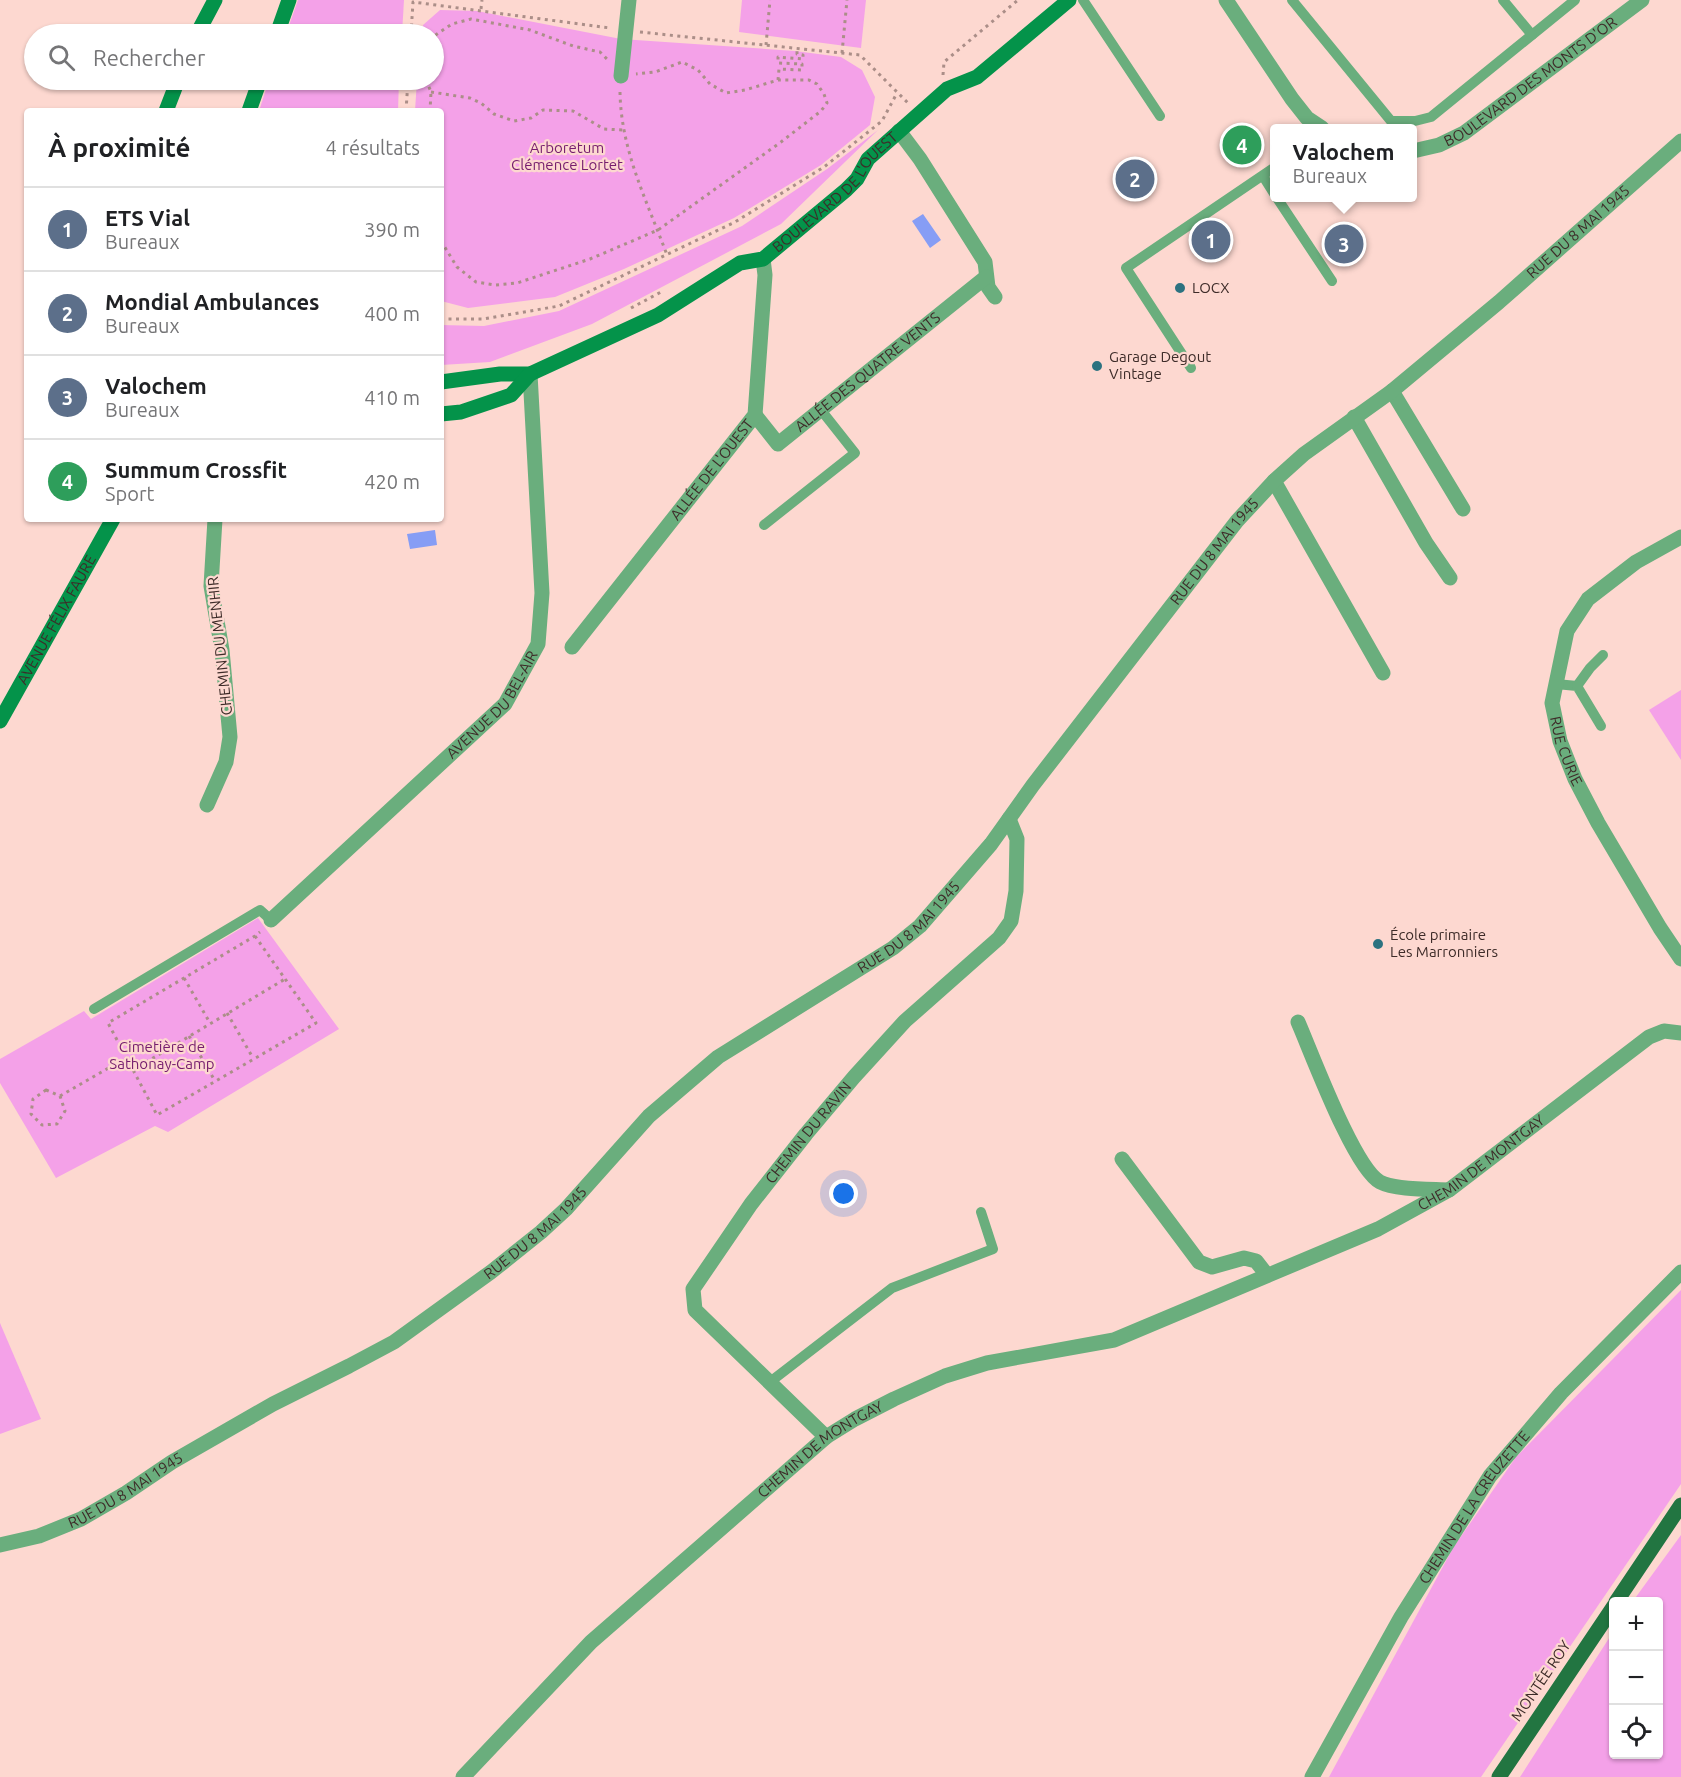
<!DOCTYPE html>
<html lang="fr">
<head>
<meta charset="utf-8">
<style>
	body { margin:0; font-family:Ubuntu,sans-serif; background:#f6f6f6; color:#202124 }
	.controls { position:absolute; right:18px; bottom:18px; display:grid; overflow:hidden; border-radius:6px; box-shadow:0 2px 4px #0004 }
	.controls button { width:54px; height:54px; display:grid; place-items:center; padding:0; border:0; border-bottom:2px solid #e0e0e0; background:#fff; color:#202124; font:30px sans-serif }
	.you { position:absolute; left:844px; top:1194px; width:21px; height:21px; margin:-15px; border:4px solid #fff; border-radius:50%; background:#1a73e8; box-shadow:0 0 0 9px #1a73e833 }
	.badge { display:grid; place-items:center; width:39px; height:39px; border-radius:50%; background:#2c7280; color:#fff; font-size:20px; font-weight:700 }
	.pin { position:absolute; translate:-50% -50%; border:3px solid #fff; box-shadow:0 2px 6px #0006 }
	.popup { position:absolute; left:1270px; top:124px; width:147px; height:78px; box-sizing:border-box; display:grid; place-content:center; border-radius:6px; background:#fff; filter:drop-shadow(0 2px 4px #0005); font-size:20px; white-space:nowrap; color:#757577 }
	.popup b { font-size:22px; color:#202124 }
	.popup::after { content:''; position:absolute; left:50%; top:100%; margin-left:-12px; border:12px solid transparent; border-top-color:#fff }
	.list { margin:0; padding:0; list-style:none }
	h2 { display:flex; justify-content:space-between; align-items:center; height:78px; margin:0; padding:0 24px; font-size:26px }
	h2 small { font-size:20px; font-weight:400; color:#757577 }
	.list li { display:grid; grid-template-columns:39px 1fr auto; gap:18px; align-items:center; box-sizing:border-box; height:84px; padding:0 24px; border-top:2px solid #e0e0e0 }
	.list b { display:block; font-size:22px; white-space:nowrap }
	.list p { margin:0; font-size:20px; white-space:nowrap; color:#757577 }
	.list em { font-size:20px; font-style:normal; color:#757577 }
	.icon { flex:none; width:33px; height:33px; fill:none; stroke:currentColor; stroke-width:2; stroke-linecap:round; stroke-linejoin:round }
	.map { position:relative; flex:none; width:1681px; height:1777px; overflow:hidden }
	.search { position:absolute; background:#fff; box-shadow:0 2px 4px #0004; left:24px; top:24px; width:420px; height:66px; display:flex; align-items:center; gap:15px; box-sizing:border-box; padding:0 21px; border-radius:33px; color:#757577; font-size:22px }
	.panel { position:absolute; background:#fff; box-shadow:0 2px 4px #0004; left:24px; top:108px; width:420px; height:414px; border-radius:6px }
	.map>svg:first-child { display:block }
	.green { fill:#f4a1e8 }
	.water { fill:#869df5 }
	.lines { fill:none; stroke-linecap:round; stroke-linejoin:round }
	.path { stroke:#ab8e88; stroke-width:3; stroke-dasharray:3 4.5; stroke-linecap:butt }
	.lane { stroke:#6aae7d; stroke-width:10 }
	.street { stroke:#6aae7d; stroke-width:15 }
	.secondary { stroke:#04934a; stroke-width:15 }
	.primary { stroke:#227541; stroke-width:15 }
	.poi-dot { fill:#2c7280; stroke:#fdd8d0; stroke-width:2 }
	.labels { text-anchor:middle; stroke-width:4.5; stroke-linejoin:round; paint-order:stroke }
	.street-label { font-size:15px; fill:#3e2c29; stroke:#fdd8d0 }
	.park-label { font-size:15px; fill:#761d6e; stroke:#fdd8d0 }
	.poi-label { font-size:15px; fill:#3e2c29; stroke:#fdd8d0; text-anchor:start }
</style>
</head>
<body>
<div class="map">
<svg width="1681" height="1777" viewBox="0 0 1681 1777">
	<rect width="100%" height="100%" fill="#fdd8d0"/>
	<!-- green -->
	<g class="green">
		<polygon points="298,0 404,0 402,34 286,34"/>
		<polygon points="742,0 866,0 861,48 739,32"/>
		<polygon points="440,10 477,11 621,39 795,51 841,57 862,70 875,97 870,125 821,165 734,218 624,269 555,297 468,308 441,301 441,111 415,111 417,80 434,80 434,34 422,34 423,25"/>
		<polygon points="269,80 399,80 398,111 259,111"/>
		<polygon points="878,130 781,224 592,324 490,362 441,365 441,325 484,326 559,311 742,226 827,169"/>
		<polygon points="1681,690 1681,760 1649,710"/>
		<polygon points="258,918 339,1029 168,1132 155,1126 56,1178 0,1083 0,1059 84,1011 91,1019"/>
		<polygon points="1681,1290 1681,1484 1481,1777 1329,1777 1453,1548 1516,1457"/>
		<polygon points="0,1323 41,1419 0,1434"/>
		<polygon points="1681,1535 1681,1777 1520,1777 1613,1632 1614,1754 1658,1754 1658,1602 1633,1601"/>
	</g>
	<!-- water -->
	<g class="water">
		<polygon points="923,214 941,240 930,248 912,221"/>
		<polygon points="435,530 437,545 410,549 407,534"/>
	</g>
	<g class="lines">
		<!-- path -->
		<g class="path">
			<polyline points="481,9 482,0"/>
			<polyline points="640,32 860,55 909,104"/>
			<polyline points="411,34 413,2 610,28"/>
			<polyline points="434,42 434,36 452,24 471,19 530,30 573,46 600,52 607,59"/>
			<polyline points="766,45 770,0"/>
			<polyline points="842,53 847,0"/>
			<polyline points="943,75 944,62 1018,0"/>
			<polyline points="426,80 431,92 430,111"/>
			<polyline points="778,80 779,69 802,70 802,64 778,63 778,57 803,59 803,55 797,54 797,48"/>
			<polyline points="431,92 470,98 481,103 494,114 514,121 531,118 543,110 573,111 604,129 623,130"/>
			<path d="M620,92C621,151 647,201 667,255"/>
			<polyline points="406,111 408,80"/>
			<polyline points="441,241 457,267 476,282 495,285 517,283 590,259 658,230 781,142 821,111 827,103 824,94 817,84 809,80 778,80 745,90 726,93 710,84 698,70 682,62 655,72 636,74"/>
			<polyline points="631,308 663,291"/>
			<polyline points="441,319 483,319 559,306 735,222 824,167 882,121 897,93"/>
			<polyline points="255,936 316,1023 157,1115 108,1023 255,936 260,932"/>
			<polyline points="184,978 210,1023"/>
			<polyline points="227,1013 253,1058"/>
			<polyline points="189,1036 215,1081"/>
			<polyline points="133,1070 285,979"/>
			<polygon points="46,1090 60,1096 65,1111 57,1124 42,1125 31,1114 33,1099"/>
			<polyline points="60,1096 126,1058"/>
		</g>
		<!-- lane -->
		<g class="lane">
			<polyline points="1083,0 1160,116"/>
			<polyline points="1292,0 1391,121 1415,121 1431,117 1575,0"/>
			<polyline points="1503,0 1532,35"/>
			<polyline points="1263,176 1275,195"/>
			<polyline points="1277,198 1332,281"/>
			<polyline points="1191,368 1126,268 1275,167"/>
			<polyline points="764,525 855,453 821,410"/>
			<polyline points="1556,684 1577,686 1601,726"/>
			<polyline points="1577,686 1590,668 1603,655"/>
			<polyline points="94,1009 260,910 271,920"/>
			<polyline points="770,1382 892,1288 993,1249 981,1212"/>
		</g>
		<!-- street -->
		<g class="street">
			<polyline points="1226,0 1292,99 1307,118 1322,128"/>
			<polyline points="621,76 629,0"/>
			<polyline points="899,131 920,159 985,262 988,287 995,297"/>
			<path id="s1" d="M1413,151L1439,145L1464,133L1642,0"/>
			<polyline points="1392,391 1463,509"/>
			<path id="s2" d="M755,415L778,444L986,277"/>
			<polyline points="1354,417 1426,543 1450,578"/>
			<polyline points="1274,481 1383,673"/>
			<path id="s3" d="M1681,537L1636,562L1588,599L1567,631L1552,703L1560,741L1575,779L1598,823L1660,928L1681,959"/>
			<path id="s4" d="M572,647L755,415L765,275L763,259"/>
			<polyline points="207,805 226,762 230,737 222,650 211,586 215,519"/>
			<path id="s5" d="M271,920L505,704L538,644L542,593L530,374"/>
			<path d="M1298,1022C1312,1054 1354,1168 1380,1182C1395,1190 1432,1189 1449,1190"/>
			<polyline points="1122,1159 1199,1262 1212,1267 1244,1258 1256,1261 1267,1275"/>
			<path id="s6" d="M826,1437L695,1310L693,1289L751,1204L806,1134L854,1077L905,1021L999,938L1011,921L1016,891L1017,839L1009,819"/>
			<path id="s7" d="M0,1545L39,1536L81,1519L126,1493L172,1462L273,1404L349,1366L394,1342L491,1272L541,1232L566,1209L649,1116L718,1057L893,948L920,926L991,844L1033,785L1237,521L1274,481L1304,454L1392,391L1499,302L1681,141"/>
			<path id="s8" d="M463,1777L591,1642L826,1437L855,1419L894,1399L945,1376L987,1363L1114,1340L1378,1229L1449,1190L1649,1037L1664,1031L1681,1033"/>
			<path id="s9" d="M1312,1777L1401,1617L1490,1476L1561,1393L1681,1272"/>
		</g>
		<!-- secondary -->
		<g class="secondary">
			<polyline points="197,34 215,0"/>
			<polyline points="277,34 289,0"/>
			<polyline points="166,111 178,80"/>
			<polyline points="249,111 260,80"/>
			<path id="s10" d="M441,382L500,374H530L658,315L740,263L763,259L846,190L857,179L868,159L947,89L977,77L1069,0"/>
			<polyline points="441,414 461,412 511,395 530,374"/>
			<path id="s11" d="M0,721L113,519"/>
		</g>
		<!-- primary -->
		<g class="primary">
			<polyline points="1616,1602 1681,1505"/>
			<polyline points="1499,1777 1614,1606"/>
		</g>
	</g>
	<!-- markers -->
	<g class="poi-dot">
		<circle cx="1180" cy="288" r="6"/>
		<circle cx="1097" cy="366" r="6"/>
		<circle cx="1378" cy="944" r="6"/>
	</g>
	<g class="labels">
		<!-- street labels -->
		<g class="street-label">
			<text dy="5" stroke="none"><textPath href="#s1" startOffset="138">BOULEVARD DES MONTS D'OR</textPath></text>
			<text dy="5" stroke="none"><textPath href="#s10" startOffset="450">BOULEVARD DE L'OUEST</textPath></text>
			<text dy="5" stroke="none"><textPath href="#s7" startOffset="2082">RUE DU 8 MAI 1945</textPath></text>
			<text dy="5" stroke="none"><textPath href="#s2" startOffset="152">ALLÉE DES QUATRE VENTS</textPath></text>
			<text dy="5" stroke="none"><textPath href="#s4" startOffset="226">ALLÉE DE L'OUEST</textPath></text>
			<text dy="5" stroke="none"><textPath href="#s7" startOffset="1596">RUE DU 8 MAI 1945</textPath></text>
			<text dy="5" stroke="none"><textPath href="#s11" startOffset="116">AVENUE FÉLIX FAURE</textPath></text>
			<text transform="translate(220 646) rotate(-96)" y="5">CHEMIN DU MENHIR</text>
			<text dy="5" stroke="none"><textPath href="#s5" startOffset="310">AVENUE DU BEL-AIR</textPath></text>
			<text dy="5" stroke="none"><textPath href="#s3" startOffset="274">RUE CURIE</textPath></text>
			<text dy="5" stroke="none"><textPath href="#s7" startOffset="1110">RUE DU 8 MAI 1945</textPath></text>
			<text dy="5" stroke="none"><textPath href="#s6" startOffset="398">CHEMIN DU RAVIN</textPath></text>
			<text dy="5" stroke="none"><textPath href="#s8" startOffset="1214">CHEMIN DE MONTGAY</textPath></text>
			<text dy="5" stroke="none"><textPath href="#s7" startOffset="624">RUE DU 8 MAI 1945</textPath></text>
			<text dy="5" stroke="none"><textPath href="#s8" startOffset="486">CHEMIN DE MONTGAY</textPath></text>
			<text dy="5" stroke="none"><textPath href="#s7" startOffset="138">RUE DU 8 MAI 1945</textPath></text>
			<text dy="5" stroke="none"><textPath href="#s9" startOffset="315">CHEMIN DE LA CREUZETTE</textPath></text>
			<text transform="translate(1541 1681) rotate(-56)" y="5">MONTÉE ROY</text>
		</g>
		<!-- park labels -->
		<g class="park-label">
			<text x="567" y="153">Arboretum<tspan x="567" dy="17">Clémence Lortet</tspan></text>
			<text x="162" y="1052">Cimetière de<tspan x="162" dy="17">Sathonay-Camp</tspan></text>
		</g>
		<!-- poi labels -->
		<g class="poi-label">
			<text x="1192" y="293">LOCX</text>
			<text x="1109" y="362">Garage Degout<tspan x="1109" dy="17">Vintage</tspan></text>
			<text x="1390" y="940">École primaire<tspan x="1390" dy="17">Les Marronniers</tspan></text>
		</g>
	</g>
</svg>
<div class="controls">
<button>+</button>
<button>−</button>
<button><svg class="icon" aria-label="locate" viewBox="0 0 24 24"><circle cx="12" cy="12" r="6"/><path d="M12 2v4M12 18v4M2 12h4M18 12h4"/></svg></button>
</div>
<div class="you"></div>
<div class="pin badge" style="left:1211px;top:240px;background:#5c6f8a">1</div>
<div class="pin badge" style="left:1135px;top:179px;background:#5c6f8a">2</div>
<div class="pin badge" style="left:1344px;top:244px;background:#5c6f8a">3</div>
<div class="popup"><b>Valochem</b>Bureaux</div>
<div class="pin badge" style="left:1242px;top:145px;background:#2e9e5b">4</div>
<div class="search"><svg class="icon" aria-label="search" viewBox="0 0 24 24"><circle cx="10" cy="10" r="6"/><path d="M15 15l6 6"/></svg>Rechercher</div>
<section class="panel">
<h2>À proximité<small>4 résultats</small></h2>
<ul class="list">
<li><span class="badge" style="background:#5c6f8a">1</span><div><b>ETS Vial</b><p>Bureaux</p></div><em>390 m</em></li>
<li><span class="badge" style="background:#5c6f8a">2</span><div><b>Mondial Ambulances</b><p>Bureaux</p></div><em>400 m</em></li>
<li><span class="badge" style="background:#5c6f8a">3</span><div><b>Valochem</b><p>Bureaux</p></div><em>410 m</em></li>
<li><span class="badge" style="background:#2e9e5b">4</span><div><b>Summum Crossfit</b><p>Sport</p></div><em>420 m</em></li>
</ul>
</section>
</div>
</body>
</html>
